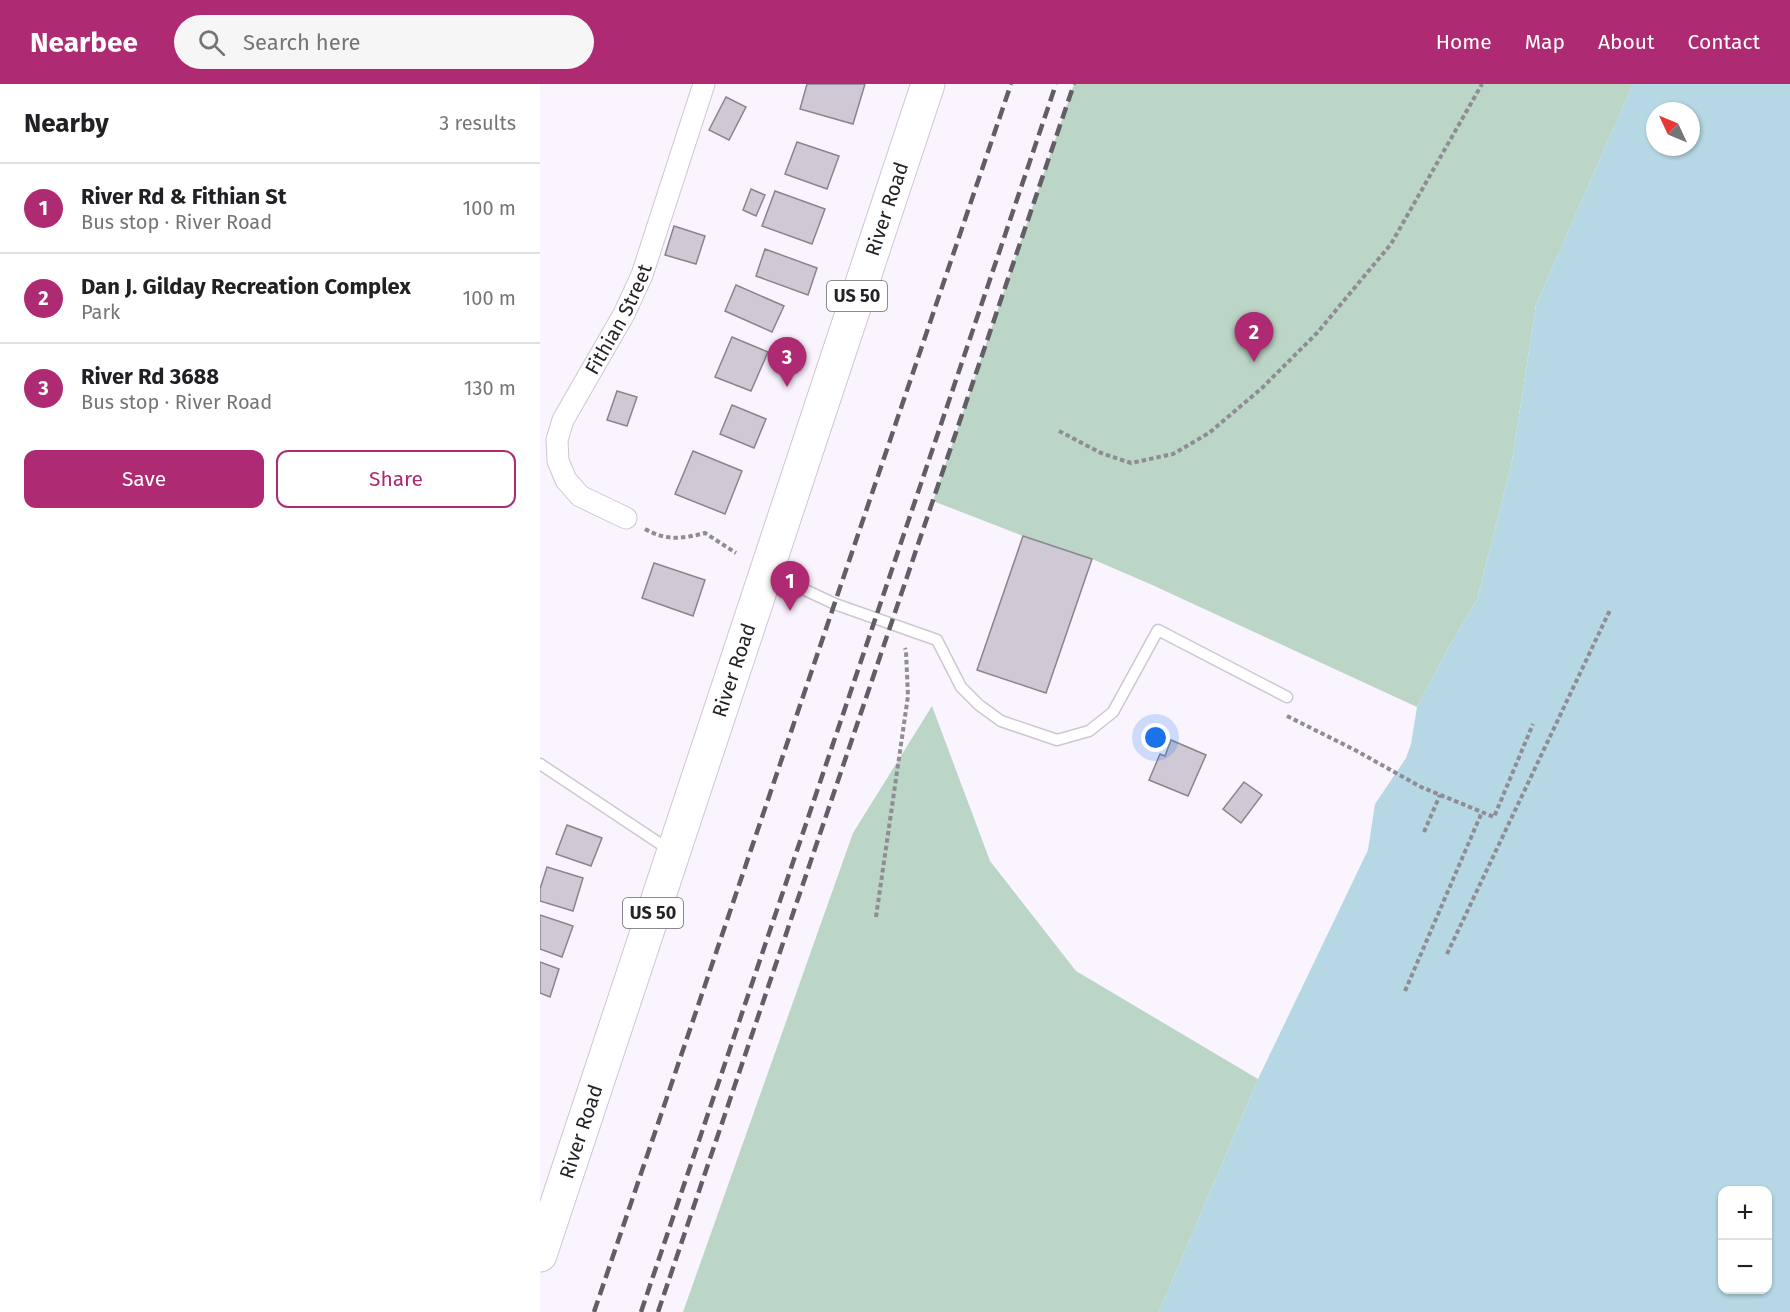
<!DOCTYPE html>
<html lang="en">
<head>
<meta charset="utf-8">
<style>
	body { margin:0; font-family:"Fira Sans",sans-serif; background:#f6f6f6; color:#202124 }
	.controls { position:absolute; right:18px; bottom:18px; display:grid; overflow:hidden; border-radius:12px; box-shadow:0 2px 4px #0004 }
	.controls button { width:54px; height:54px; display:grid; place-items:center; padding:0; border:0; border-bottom:2px solid #e0e0e0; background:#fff; color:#202124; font:30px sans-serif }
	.compass { position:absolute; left:1106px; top:18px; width:54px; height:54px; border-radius:50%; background:#fff; box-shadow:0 2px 4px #0004; rotate:314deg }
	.you { position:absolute; left:616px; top:654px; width:21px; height:21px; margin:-15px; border:4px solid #fff; border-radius:50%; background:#1a73e8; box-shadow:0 0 0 9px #1a73e833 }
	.badge { display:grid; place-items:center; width:39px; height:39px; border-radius:50%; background:#ae2a72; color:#fff; font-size:20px; font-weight:700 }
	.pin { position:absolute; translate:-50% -50px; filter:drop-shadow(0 2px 3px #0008) }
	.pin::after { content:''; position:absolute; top:32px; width:21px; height:18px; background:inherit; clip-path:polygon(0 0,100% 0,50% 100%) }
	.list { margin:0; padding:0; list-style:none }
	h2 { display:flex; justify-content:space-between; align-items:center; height:78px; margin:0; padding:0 24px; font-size:26px }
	h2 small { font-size:20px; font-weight:400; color:#757577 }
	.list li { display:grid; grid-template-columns:39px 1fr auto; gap:18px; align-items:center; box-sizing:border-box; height:90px; padding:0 24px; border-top:2px solid #e0e0e0 }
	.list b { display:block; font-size:22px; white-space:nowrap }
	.list p { margin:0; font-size:20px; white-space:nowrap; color:#757577 }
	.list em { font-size:20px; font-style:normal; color:#757577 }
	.actions { display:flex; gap:12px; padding:18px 24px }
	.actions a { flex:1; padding:14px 0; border:2px solid #ae2a72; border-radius:12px; text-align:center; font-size:21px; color:#ae2a72 }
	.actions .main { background:#ae2a72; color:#fff }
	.icon { flex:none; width:33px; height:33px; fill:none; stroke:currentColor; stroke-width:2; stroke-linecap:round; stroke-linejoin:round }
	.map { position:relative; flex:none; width:1250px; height:1228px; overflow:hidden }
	header { display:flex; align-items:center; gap:36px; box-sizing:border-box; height:84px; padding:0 30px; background:#ae2a72; color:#fff }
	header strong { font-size:28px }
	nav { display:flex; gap:33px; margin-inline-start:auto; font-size:21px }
	.search { width:420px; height:54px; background:#f6f6f6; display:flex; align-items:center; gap:15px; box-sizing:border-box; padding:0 21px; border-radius:33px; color:#757577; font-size:22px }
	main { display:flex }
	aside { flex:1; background:#fff }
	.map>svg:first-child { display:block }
	.green { fill:#bbd5c7 }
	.water { fill:#b5d8e4; fill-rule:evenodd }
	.building { fill:#cfc8d5; stroke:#8a8490; stroke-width:1.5 }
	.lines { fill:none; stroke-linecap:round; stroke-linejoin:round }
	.lane-casing { stroke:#cec7d3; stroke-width:13 }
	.street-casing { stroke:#cec7d3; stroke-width:23 }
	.primary-casing { stroke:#cec7d3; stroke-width:35 }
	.path { stroke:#908c94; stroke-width:4; stroke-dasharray:4.5 3; stroke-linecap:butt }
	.lane { stroke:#fff; stroke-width:10 }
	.street { stroke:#fff; stroke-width:21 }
	.primary { stroke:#fff; stroke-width:33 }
	.rail { stroke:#625e64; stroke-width:4.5; stroke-dasharray:12 6; stroke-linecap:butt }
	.labels { text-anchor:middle; stroke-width:6; stroke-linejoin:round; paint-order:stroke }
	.shield { fill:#fff; stroke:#666468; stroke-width:1.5 }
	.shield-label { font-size:18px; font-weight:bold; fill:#252227 }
	.street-label { font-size:20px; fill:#252227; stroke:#fff }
</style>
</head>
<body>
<header>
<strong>Nearbee</strong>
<div class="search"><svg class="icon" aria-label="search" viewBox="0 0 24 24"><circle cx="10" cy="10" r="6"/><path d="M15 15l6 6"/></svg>Search here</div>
<nav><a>Home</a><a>Map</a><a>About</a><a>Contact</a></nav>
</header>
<main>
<aside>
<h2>Nearby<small>3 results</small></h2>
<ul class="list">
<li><span class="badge">1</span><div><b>River Rd &amp; Fithian St</b><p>Bus stop · River Road</p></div><em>100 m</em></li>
<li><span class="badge">2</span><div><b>Dan J. Gilday Recreation Complex</b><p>Park</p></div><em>100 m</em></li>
<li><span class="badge">3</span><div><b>River Rd 3688</b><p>Bus stop · River Road</p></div><em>130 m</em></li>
</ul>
<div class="actions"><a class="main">Save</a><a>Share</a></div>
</aside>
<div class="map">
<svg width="1250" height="1228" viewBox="0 0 1250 1228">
	<rect width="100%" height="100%" fill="#faf4ff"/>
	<!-- green -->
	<g class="green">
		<polygon points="534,0 1093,0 996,221 972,377 937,516 910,561 877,623 610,500 552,475 483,452 393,417"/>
		<polygon points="392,622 450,777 536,887 718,995 619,1228 143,1228 313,749"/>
	</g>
	<!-- water -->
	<path class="water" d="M1093,0H1250V1228H619L718,995L828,766L835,720L866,674L871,660L877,623L910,561L937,516L972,377L996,221ZM1115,27H1151V63H1115ZM1182,1106H1228V1206H1182Z"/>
	<!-- building -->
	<g class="building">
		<polygon points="267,0 325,0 313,40 260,25"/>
		<polygon points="186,13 206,23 189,56 169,46"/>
		<polygon points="257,58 299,72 287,105 245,90"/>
		<polygon points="211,105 225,111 216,132 203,126"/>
		<polygon points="235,107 285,125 272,160 222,142"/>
		<polygon points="134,142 165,152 156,180 125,171"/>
		<polygon points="225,165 277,184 268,211 216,192"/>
		<polygon points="196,201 244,222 232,248 185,227"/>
		<polygon points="192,253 228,268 211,307 175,293"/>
		<polygon points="77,307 97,313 87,342 67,336"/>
		<polygon points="192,321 226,335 214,364 180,350"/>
		<polygon points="153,367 202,387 185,430 135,410"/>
		<polygon points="483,452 552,475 506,609 437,586"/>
		<polygon points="114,479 165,496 153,532 102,514"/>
		<polygon points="631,656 666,671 648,712 609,696 620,670 625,672"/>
		<polygon points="704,698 722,711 701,739 683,725"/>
		<polygon points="27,741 62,754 51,782 16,770"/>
		<polygon points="7,783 43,794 33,827 0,817 0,805"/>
		<polygon points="0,831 33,842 22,873 0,865"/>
		<polygon points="0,878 19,885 10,913 0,909"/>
	</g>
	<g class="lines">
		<!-- lane casing -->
		<g class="lane-casing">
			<g id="lane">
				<polyline points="229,489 295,520 397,556 421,603 439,621 461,637 517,656 549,647 573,628 618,546 747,613"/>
				<polyline points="0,680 131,767"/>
			</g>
		</g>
		<!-- street casing -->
		<g class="street-casing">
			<g id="street">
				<path id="s1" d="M86,434L40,412L26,396L18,377L17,356L23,336L84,230L102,191L164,0"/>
			</g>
		</g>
		<!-- primary casing -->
		<g class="primary-casing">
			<g id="primary">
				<path id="s2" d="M0,1171L388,0"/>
			</g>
		</g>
		<!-- path -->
		<g class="path">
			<polyline points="519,347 561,369 591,379 633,370 669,349 722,304 777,249 851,160 942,0"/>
			<path d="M105,445C127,457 141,455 165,449L196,469"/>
			<polyline points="747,632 815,666 881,703 954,733 993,640"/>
			<polyline points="884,748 900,711"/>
			<polyline points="336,833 368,612 366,567 365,564"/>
			<polyline points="907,870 1070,526"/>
			<polyline points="865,907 942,728"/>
		</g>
		<!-- lane -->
		<use href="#lane" class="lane"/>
		<!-- street -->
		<use href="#street" class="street"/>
		<!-- primary -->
		<use href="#primary" class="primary"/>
		<!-- rail -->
		<g class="rail">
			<polyline points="54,1228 471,0"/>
			<polyline points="101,1228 516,0"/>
			<polyline points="118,1228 534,0"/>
		</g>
	</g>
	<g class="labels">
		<!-- shield labels -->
		<g class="shield">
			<rect x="287" y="197" width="60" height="30" rx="4.5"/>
			<rect x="83" y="814" width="60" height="30" rx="4.5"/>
		</g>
		<g class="shield-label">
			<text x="317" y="218">US 50</text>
			<text x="113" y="835">US 50</text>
		</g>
		<!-- street labels -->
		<g class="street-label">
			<text dy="7" stroke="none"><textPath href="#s2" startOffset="1102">River Road</textPath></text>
			<text dy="7" stroke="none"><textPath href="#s1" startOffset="250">Fithian Street</textPath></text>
			<text dy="7" stroke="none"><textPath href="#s2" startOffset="616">River Road</textPath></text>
			<text dy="7" stroke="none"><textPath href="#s2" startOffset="130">River Road</textPath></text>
		</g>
	</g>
</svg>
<div class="controls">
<button>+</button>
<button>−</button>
</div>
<svg class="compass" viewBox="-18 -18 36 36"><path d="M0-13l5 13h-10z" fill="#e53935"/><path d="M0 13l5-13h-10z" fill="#757577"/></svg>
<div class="you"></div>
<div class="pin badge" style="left:250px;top:527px">1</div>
<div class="pin badge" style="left:714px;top:278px">2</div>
<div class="pin badge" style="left:247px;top:303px">3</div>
</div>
</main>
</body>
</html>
